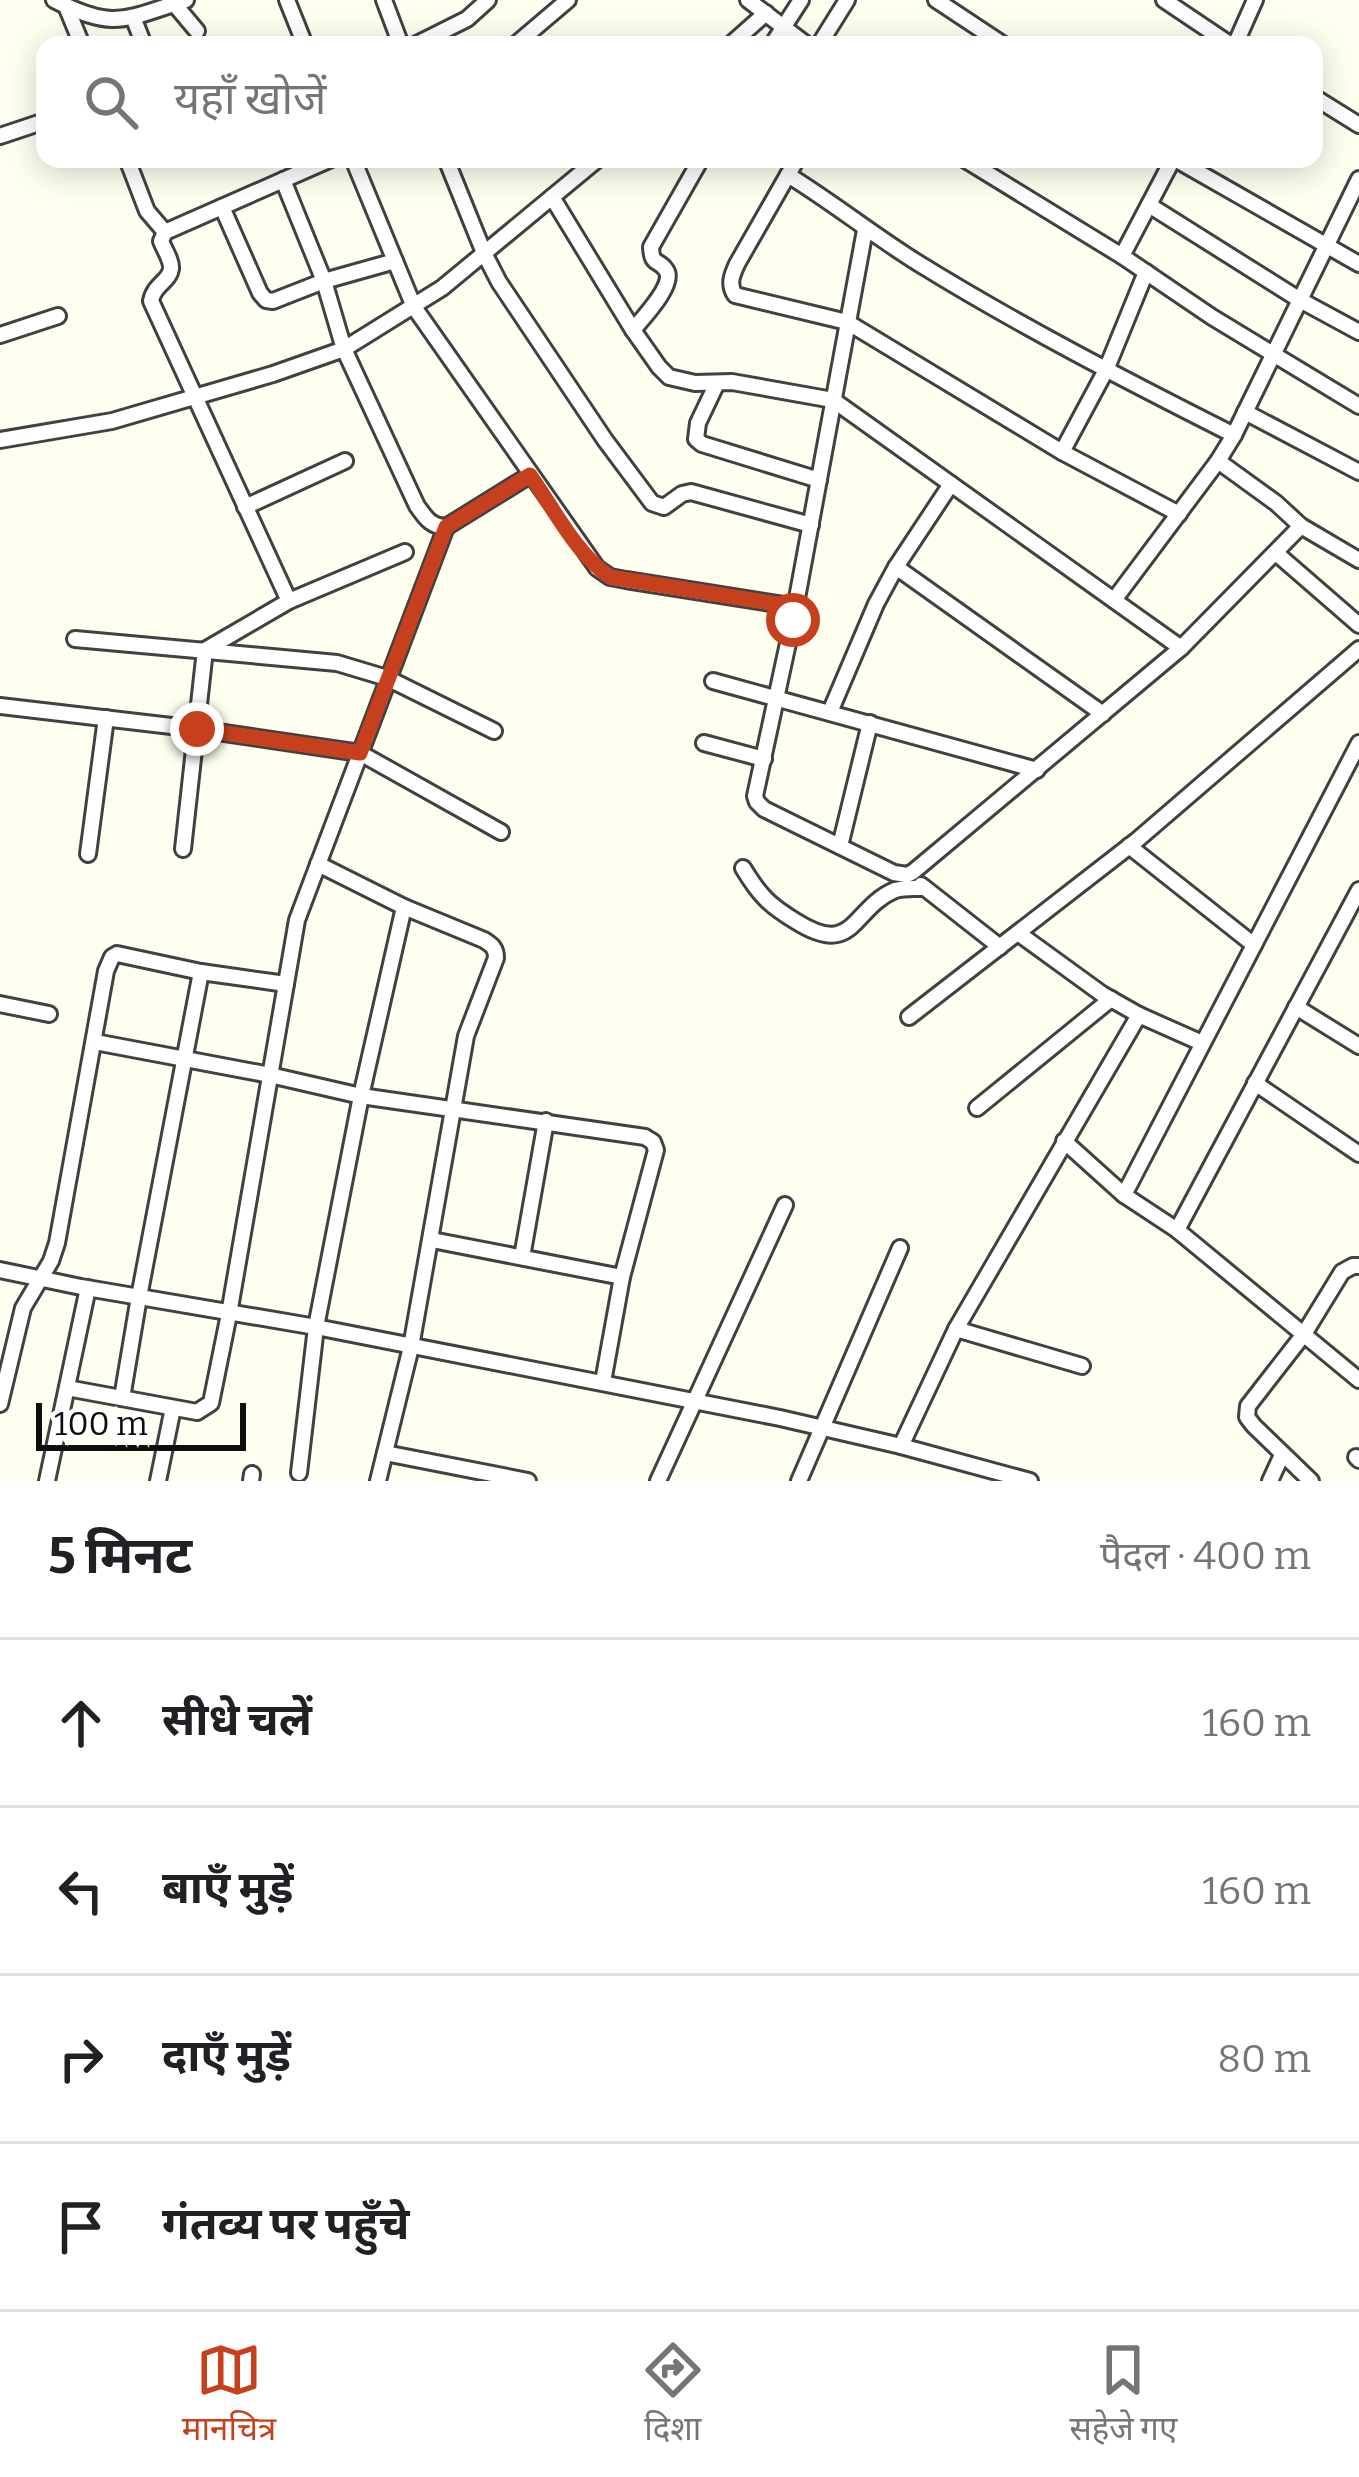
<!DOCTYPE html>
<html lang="hi">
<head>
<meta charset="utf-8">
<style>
	body { margin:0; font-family:Bitter,"Noto Sans Devanagari",serif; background:#f2f2f2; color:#202124 }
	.scale { position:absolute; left:36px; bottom:30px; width:210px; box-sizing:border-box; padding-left:12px; border:6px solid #0e0e0e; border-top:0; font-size:33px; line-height:42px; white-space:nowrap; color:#0e0e0e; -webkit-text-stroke:9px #fff; paint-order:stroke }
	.stop { position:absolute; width:36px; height:36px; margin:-27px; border:9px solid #c7401d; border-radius:50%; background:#fff }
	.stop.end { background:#c7401d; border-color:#fff; box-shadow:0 3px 12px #0008 }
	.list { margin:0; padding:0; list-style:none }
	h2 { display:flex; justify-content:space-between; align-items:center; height:156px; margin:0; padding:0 48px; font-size:51px }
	h2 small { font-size:39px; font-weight:400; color:#757577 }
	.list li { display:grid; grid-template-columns:78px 1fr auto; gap:36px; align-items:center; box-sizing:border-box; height:168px; padding:0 48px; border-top:3px solid #e0e0e0 }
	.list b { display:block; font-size:45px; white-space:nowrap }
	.list em { font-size:39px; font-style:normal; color:#757577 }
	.icon { flex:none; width:66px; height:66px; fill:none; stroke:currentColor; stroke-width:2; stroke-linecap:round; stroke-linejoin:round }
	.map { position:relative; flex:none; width:1359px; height:1481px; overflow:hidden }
	.search { position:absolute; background:#fff; box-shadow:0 6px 30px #0003; left:36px; right:36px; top:36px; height:132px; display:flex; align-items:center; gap:30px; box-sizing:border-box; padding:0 42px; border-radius:24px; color:#757577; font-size:45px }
	.sheet { height:828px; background:#fff }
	nav { display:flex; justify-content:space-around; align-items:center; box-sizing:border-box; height:168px; border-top:3px solid #e0e0e0; background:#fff; font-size:33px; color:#757577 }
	nav a { display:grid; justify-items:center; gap:6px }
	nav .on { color:#c7401d }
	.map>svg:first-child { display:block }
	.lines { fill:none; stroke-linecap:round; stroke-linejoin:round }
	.minor-casing { stroke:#414141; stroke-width:20 }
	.minor { stroke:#fff; stroke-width:14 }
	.route { stroke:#c7401d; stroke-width:15 }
</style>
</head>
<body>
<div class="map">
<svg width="1359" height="1481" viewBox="0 0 1359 1481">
	<rect width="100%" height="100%" fill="#feffef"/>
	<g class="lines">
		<!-- minor casing -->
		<g class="minor-casing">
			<g id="minor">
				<path d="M54,0C115,31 125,19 186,0"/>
				<polyline points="171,0 197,31"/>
				<polyline points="287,0 305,45"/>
				<polyline points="384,0 401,45"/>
				<polyline points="748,0 807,45"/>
				<polyline points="936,0 1004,45"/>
				<polyline points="1164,0 1231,45"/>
				<polyline points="66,6 82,45"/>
				<polyline points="133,17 144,45"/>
				<polyline points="415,45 467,19 488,0"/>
				<polyline points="515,45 568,0"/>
				<polyline points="730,45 766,13"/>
				<polyline points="772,45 801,0"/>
				<polyline points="819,45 847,0"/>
				<polyline points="1235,45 1255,0"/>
				<polyline points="1314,97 1359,125"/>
				<polyline points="0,136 45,121"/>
				<polyline points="127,159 147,211 165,232"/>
				<polyline points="353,159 414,307 597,568 610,577 626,580 796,607"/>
				<polyline points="446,159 484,253 499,282 605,440 652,503 664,507 682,494 691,492 811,525"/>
				<path d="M797,159L737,264C732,275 728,284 735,295L847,322L1062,452L1179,514"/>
				<polyline points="964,159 1122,256 1212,317 1359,406"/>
				<polyline points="1175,159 1359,264"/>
				<path d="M788,175C832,202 873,235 918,263C1020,326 1127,381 1234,435"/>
				<path d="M283,180L324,281L344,349L417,506C426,518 430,526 446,527L530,475"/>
				<polyline points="552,197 633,330 659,367 669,377 695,383 732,382 833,400 1181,648"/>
				<polyline points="1149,205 1300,300 1359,332"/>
				<polyline points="222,207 260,293 266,300 273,301 324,281 395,261"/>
				<polyline points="865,230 793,620 755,796 757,802 764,809 894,873 907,875 913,872 1181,648 1301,526"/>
				<polyline points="1122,256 1173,159"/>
				<path d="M633,330C642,319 676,284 666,270C658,258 652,267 651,247L701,159"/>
				<polyline points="0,335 58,316"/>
				<polyline points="717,383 698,423 696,439 702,444 819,480"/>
				<polyline points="1245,412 1359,472"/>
				<polyline points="0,440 112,421 273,374 344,349 442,288 598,159"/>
				<polyline points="1062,452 1106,370 1146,272"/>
				<polyline points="1218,461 1276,503 1301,526 1359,560"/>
				<polyline points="245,507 345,461"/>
				<polyline points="1276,553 1359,625"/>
				<polyline points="896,567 1103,714"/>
				<polyline points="1114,600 1218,461 1234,435 1359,179"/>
				<path d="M289,601L151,301C154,284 169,282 171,269C172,261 164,249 161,241L165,232L331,159"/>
				<polyline points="75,639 337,663 387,678 494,731"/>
				<polyline points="713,681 1037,770"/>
				<polyline points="0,706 197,729 360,753 501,832"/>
				<polyline points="830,712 876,604 896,567 951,484"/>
				<polyline points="704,743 764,759"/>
				<polyline points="840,846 870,723"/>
				<polyline points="1129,846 1254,945"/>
				<polyline points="183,849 205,650 289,601 405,552"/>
				<polyline points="88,854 106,718"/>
				<path d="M318,864L404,907L484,940C492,945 496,948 496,958L466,1036L411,1347L378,1481"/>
				<path d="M743,868C760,896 769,905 797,922C855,958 852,908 895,890C904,887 915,888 924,888"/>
				<polyline points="921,885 1000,947"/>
				<polyline points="1018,933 1102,994 1139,1015 1202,1043"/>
				<polyline points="0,1004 49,1014"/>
				<polyline points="1296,1007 1359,1046"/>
				<polyline points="909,1017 1136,841 1359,649"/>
				<polyline points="95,1042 270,1075 361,1096 645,1137 653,1142 656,1150 622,1277 603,1382"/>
				<polyline points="1255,1083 1359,1154"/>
				<polyline points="977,1108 1111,999"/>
				<polyline points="1064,1141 1124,1195 1177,1230 1359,1380"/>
				<polyline points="1124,1195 1359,743"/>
				<polyline points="1177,1230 1359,890"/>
				<polyline points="432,1240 622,1277"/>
				<polyline points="522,1257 546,1121"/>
				<polyline points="0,1270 81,1287 316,1327 780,1418 901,1446 1030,1481"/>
				<polyline points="956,1329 1082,1366"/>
				<polyline points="67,1388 197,1412 211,1403 229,1314 297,920 446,527"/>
				<polyline points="122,1398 139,1297 201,972"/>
				<polyline points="0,1404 23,1308 51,1261 57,1243 106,971 112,957 117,954 201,972 286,984"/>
				<polyline points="901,1446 956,1329 1139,1015"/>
				<polyline points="385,1453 528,1481"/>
				<polyline points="1356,1457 1359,1460"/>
				<polyline points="299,1473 316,1327 361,1096 404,907"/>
				<polyline points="47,1481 88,1288"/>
				<polyline points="158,1481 173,1408"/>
				<polyline points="251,1481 252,1474"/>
				<polyline points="658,1481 785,1205"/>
				<polyline points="799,1481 900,1248"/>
				<polyline points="1270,1481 1282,1455"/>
				<polyline points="1311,1481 1254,1426 1247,1417 1248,1406 1304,1334 1342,1272 1353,1266 1359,1266"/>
			</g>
		</g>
		<!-- minor -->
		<use href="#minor" class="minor"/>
	</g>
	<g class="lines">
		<!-- route -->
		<path class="route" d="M197,729L360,753L446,527L530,475C554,509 576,554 610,577L796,607L793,620"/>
	</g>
</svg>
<div class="scale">100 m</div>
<div class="stop" style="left:793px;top:620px"></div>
<div class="stop end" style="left:197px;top:729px"></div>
<div class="search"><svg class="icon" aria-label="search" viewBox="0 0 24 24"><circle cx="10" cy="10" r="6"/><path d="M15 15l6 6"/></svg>यहाँ खोजें</div>
</div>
<section class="sheet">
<h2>5 मिनट<small>पैदल · 400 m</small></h2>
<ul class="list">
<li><svg class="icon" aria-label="ahead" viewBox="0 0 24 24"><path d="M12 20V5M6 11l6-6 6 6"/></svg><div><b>सीधे चलें</b></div><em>160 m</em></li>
<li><svg class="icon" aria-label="left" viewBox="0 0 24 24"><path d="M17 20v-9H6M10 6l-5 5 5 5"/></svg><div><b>बाएँ मुड़ें</b></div><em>160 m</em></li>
<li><svg class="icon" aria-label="right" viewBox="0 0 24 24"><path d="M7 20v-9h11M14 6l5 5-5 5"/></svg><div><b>दाएँ मुड़ें</b></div><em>80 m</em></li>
<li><svg class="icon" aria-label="arrive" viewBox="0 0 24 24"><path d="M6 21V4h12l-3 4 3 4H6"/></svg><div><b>गंतव्य पर पहुँचे</b></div></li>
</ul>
</section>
<nav>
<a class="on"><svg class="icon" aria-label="map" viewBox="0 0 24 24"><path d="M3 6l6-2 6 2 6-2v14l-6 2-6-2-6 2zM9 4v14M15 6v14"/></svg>मानचित्र</a>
<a><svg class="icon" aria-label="directions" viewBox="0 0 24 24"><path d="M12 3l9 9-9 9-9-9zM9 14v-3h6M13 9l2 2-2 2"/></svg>दिशा</a>
<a><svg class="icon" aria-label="saved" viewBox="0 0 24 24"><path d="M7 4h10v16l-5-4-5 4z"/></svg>सहेजे गए</a>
</nav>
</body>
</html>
